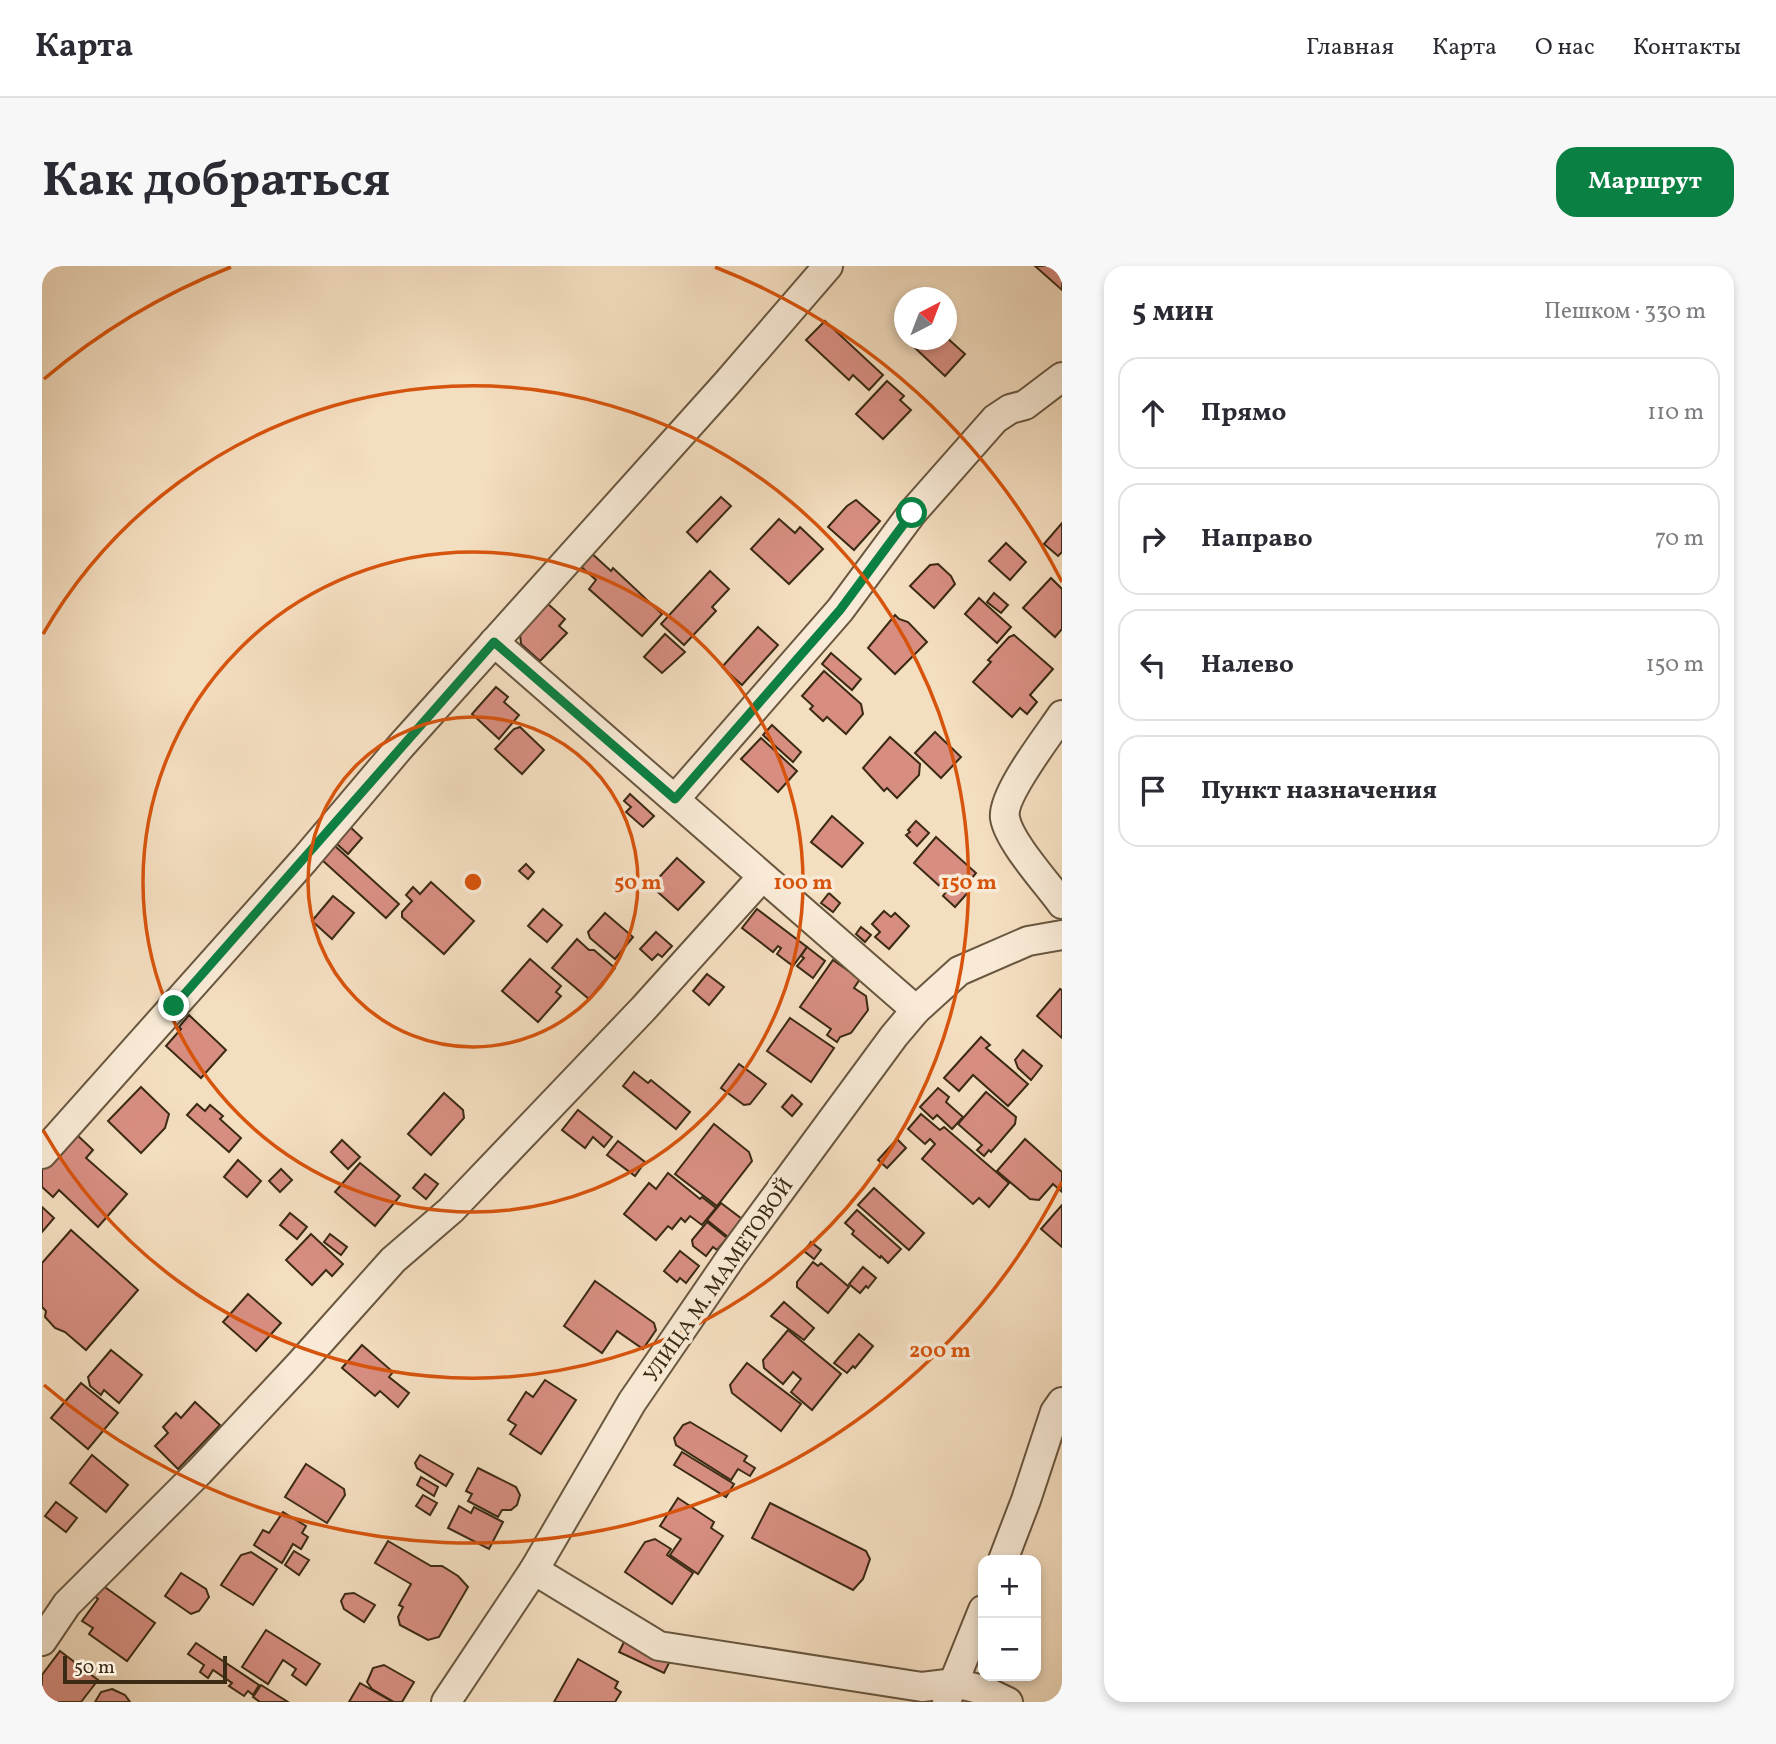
<!DOCTYPE html>
<html lang="ru">
<head>
<meta charset="utf-8">
<style>
	body { margin:0; font-family:Vollkorn,serif; background:#f7f7f7; color:#2b2b33 }
	.controls { position:absolute; right:21px; bottom:21px; display:grid; overflow:hidden; border-radius:14px; box-shadow:0 4px 10px #0003 }
	.controls button { width:63px; height:63px; display:grid; place-items:center; padding:0; border:0; border-bottom:2px solid #e1e1e2; background:#fff; color:#2b2b33; font:35px sans-serif }
	.compass { position:absolute; left:852px; top:21px; width:63px; height:63px; border-radius:50%; background:#fff; box-shadow:0 4px 10px #0003; rotate:42deg }
	.scale { position:absolute; left:21px; bottom:18px; width:164px; box-sizing:border-box; padding-left:7px; border:4px solid #3b2a14; border-top:0; font-size:19px; line-height:24px; white-space:nowrap; color:#3b2a14; -webkit-text-stroke:5px #f8ead6; paint-order:stroke }
	.stop { position:absolute; width:21px; height:21px; margin:-16px; border:5px solid #0b8043; border-radius:50%; background:#fff }
	.stop.end { background:#0b8043; border-color:#fff; box-shadow:0 2px 7px #0008 }
	.list { margin:0; padding:0; list-style:none }
	h2 { display:flex; justify-content:space-between; align-items:center; height:91px; margin:0; padding:0 28px; font-size:30px }
	h2 small { font-size:23px; font-weight:400; color:#7c7c81 }
	.list li { display:grid; grid-template-columns:46px 1fr auto; gap:21px; align-items:center; box-sizing:border-box; height:112px; margin:0 14px 14px; padding:0 14px; border:2px solid #e1e1e2; border-radius:21px }
	.list b { display:block; font-size:26px; white-space:nowrap }
	.list em { font-size:23px; font-style:normal; color:#7c7c81 }
	.icon { flex:none; width:38px; height:38px; fill:none; stroke:currentColor; stroke-width:2; stroke-linecap:round; stroke-linejoin:round }
	.map { position:relative; flex:none; width:1020px; height:1436px; overflow:hidden; border-radius:21px }
	header { display:flex; align-items:center; gap:42px; box-sizing:border-box; height:98px; padding:0 35px; background:#fff; border-bottom:2px solid #e1e1e2 }
	header strong { font-size:33px }
	nav { display:flex; gap:38px; margin-inline-start:auto; font-size:24px }
	.intro { display:flex; align-items:center; justify-content:space-between; box-sizing:border-box; height:168px; padding:0 42px }
	h1 { margin:0; font-size:49px }
	.button { padding:18px 32px; border-radius:21px; background:#0b8043; color:#fff; font-size:24px; font-weight:700 }
	main { display:flex; gap:42px; padding:0 42px }
	aside { flex:1; background:#fff; border-radius:21px; box-shadow:0 4px 10px #0003 }
	.map>svg:first-child { display:block }
	.building { fill:#d78e81; stroke:#3b2a14; stroke-width:2 }
	.lines { fill:none; stroke-linecap:round; stroke-linejoin:round }
	.minor-casing { stroke:#69573f; stroke-width:32 }
	.minor { stroke:#f8ead6; stroke-width:28 }
	.route { stroke:#0b8043; stroke-width:9 }
	.ring { fill:none; stroke:#d7540d; stroke-width:3.5 }
	.labels { text-anchor:middle; stroke-width:7; stroke-linejoin:round; paint-order:stroke }
	.street-label { font-size:21px; fill:#3b2a14; stroke:#f8ead6 }
	.centre { fill:#d7540d; stroke:#f8ead6; stroke-width:3.5 }
	.ring-label { font-size:21px; text-anchor:middle; font-weight:bold; fill:#d7540d; stroke:#f8ead6; stroke-width:7; stroke-linejoin:round; paint-order:stroke }
</style>
</head>
<body>
<header>
<strong>Карта</strong>
<nav><a>Главная</a><a>Карта</a><a>О нас</a><a>Контакты</a></nav>
</header>
<div class="intro"><h1>Как добраться</h1><a class="button">Маршрут</a></div>
<main>
<div class="map">
<svg width="1020" height="1436" viewBox="0 0 1020 1436">
	<rect width="100%" height="100%" fill="#f4dec0"/>
	<filter id="stains"><feTurbulence type="fractalNoise" baseFrequency=".00286" numOctaves="4"/><feColorMatrix values="0 0 0 0 .2 0 0 0 0 .09 0 0 0 0 .02 0 0 0 .5 -.17"/></filter>
	<radialGradient id="worn" r=".72"><stop offset=".6" stop-color="#630" stop-opacity="0"/><stop offset="1" stop-color="#630" stop-opacity=".3"/></radialGradient>
	<!-- building -->
	<g class="building">
		<polygon points="993,0 1020,0 1020,24"/>
		<polygon points="783,55 841,109 827,124 811,109 807,114 764,74"/>
		<polygon points="904,71 923,88 903,110 873,82 881,74 904,74"/>
		<polygon points="845,115 862,130 858,134 869,144 841,173 814,148"/>
		<polygon points="679,231 689,240 655,276 645,266"/>
		<polygon points="814,234 838,255 812,284 786,261 805,240"/>
		<polygon points="737,253 753,267 758,261 781,283 747,318 709,283"/>
		<polygon points="1020,257 1020,286 1016,290 1002,278"/>
		<polygon points="964,277 984,296 968,314 947,295"/>
		<polygon points="547,285 569,305 571,302 620,348 600,370 547,323 554,314 536,298"/>
		<polygon points="896,298 909,310 913,318 892,342 868,320 888,299"/>
		<polygon points="668,305 687,323 670,341 674,345 642,379 619,358"/>
		<polygon points="1009,312 1020,323 1020,363 1013,371 981,342"/>
		<polygon points="952,327 966,339 959,347 945,336"/>
		<polygon points="937,332 969,361 955,377 923,348"/>
		<polygon points="506,338 523,353 517,360 525,367 498,395 479,378 478,368"/>
		<polygon points="853,349 857,353 866,356 885,376 853,408 826,382"/>
		<polygon points="716,361 736,379 700,419 680,401"/>
		<polygon points="623,368 643,386 620,407 602,391"/>
		<polygon points="972,369 1011,403 988,429 995,436 985,448 978,442 970,451 931,416 949,396 946,394 967,371"/>
		<polygon points="789,387 819,413 810,424 780,398"/>
		<polygon points="782,405 819,438 821,448 804,468 785,451 781,455 768,443 771,440 760,430"/>
		<polygon points="454,421 466,431 462,436 477,449 457,473 430,448"/>
		<polygon points="730,459 759,486 751,496 721,469"/>
		<polygon points="478,461 502,484 480,508 453,483 472,463"/>
		<polygon points="893,466 919,491 899,512 873,487"/>
		<polygon points="848,471 878,498 877,509 855,532 845,522 842,525 821,502"/>
		<polygon points="719,472 755,505 736,526 699,493"/>
		<polygon points="588,528 612,550 601,561 584,546 589,541 582,535"/>
		<polygon points="790,550 821,577 800,601 769,576"/>
		<polygon points="874,555 887,567 875,580 864,569 868,566 866,564"/>
		<polygon points="306,559 320,572 306,588 295,578 301,570 299,568"/>
		<polygon points="894,571 934,607 924,619 929,623 913,641 901,630 904,626 872,597"/>
		<polygon points="293,580 357,638 344,652 280,594"/>
		<polygon points="635,592 662,616 636,644 609,620"/>
		<polygon points="484,598 492,606 486,613 477,605"/>
		<polygon points="389,616 432,655 402,688 360,651 360,646 370,635 364,629 371,621 378,628"/>
		<polygon points="787,627 798,637 791,646 779,637"/>
		<polygon points="291,630 312,647 290,673 270,655"/>
		<polygon points="501,643 520,659 505,676 486,660"/>
		<polygon points="715,643 765,681 751,700 735,688 739,682 736,680 731,686 700,662"/>
		<polygon points="842,645 849,651 853,647 867,660 847,683 833,671 838,666 830,658"/>
		<polygon points="563,647 591,671 573,693 548,672 546,666"/>
		<polygon points="819,661 829,669 823,676 814,668"/>
		<polygon points="614,666 630,680 620,691 616,688 610,694 598,683"/>
		<polygon points="535,673 547,684 552,684 573,702 547,733 510,702"/>
		<polygon points="765,681 783,695 771,712 755,700 762,692 759,690"/>
		<polygon points="488,693 519,720 514,726 519,730 496,756 460,725"/>
		<polygon points="791,694 818,713 812,722 824,730 826,744 809,767 798,771 795,776 785,769 789,763 758,741"/>
		<polygon points="665,708 682,721 667,739 651,725"/>
		<polygon points="1018,723 1020,724 1020,772 995,750"/>
		<polygon points="147,749 184,784 159,812 124,780 139,763 137,761"/>
		<polygon points="748,752 792,782 769,816 725,785"/>
		<polygon points="939,771 948,779 944,782 986,818 966,840 931,809 917,825 902,812"/>
		<polygon points="981,784 1000,800 989,814 976,802 973,794"/>
		<polygon points="697,798 724,818 708,838 702,839 679,822"/>
		<polygon points="592,806 606,817 609,814 648,846 634,863 581,820"/>
		<polygon points="99,821 127,848 123,862 99,887 66,855"/>
		<polygon points="896,822 907,831 904,836 921,851 910,863 895,849 891,853 878,841"/>
		<polygon points="944,826 974,851 973,858 949,886 947,884 942,890 935,884 940,879 916,858"/>
		<polygon points="402,827 421,844 422,852 389,889 366,868"/>
		<polygon points="750,829 760,838 750,850 740,841"/>
		<polygon points="155,838 163,845 168,839 181,850 178,853 199,872 187,886 145,849"/>
		<polygon points="536,844 570,871 562,881 551,871 543,882 520,864"/>
		<polygon points="879,848 898,864 902,861 967,917 947,941 937,932 931,938 880,893 893,878 888,873 883,878 866,863"/>
		<polygon points="672,858 707,886 710,895 675,940 633,908"/>
		<polygon points="33,867 51,884 44,892 85,928 56,961 17,924 11,931 0,921 0,903"/>
		<polygon points="855,873 864,882 845,902 836,894"/>
		<polygon points="983,873 1020,906 1020,926 1011,918 997,934 988,933 955,905"/>
		<polygon points="300,874 318,891 306,903 289,886"/>
		<polygon points="576,875 603,896 593,910 565,889"/>
		<polygon points="196,894 219,915 205,931 182,911"/>
		<polygon points="318,897 358,930 333,960 293,926"/>
		<polygon points="239,903 250,914 238,926 227,915"/>
		<polygon points="626,907 658,933 660,931 674,942 660,959 648,950 643,956 639,952 630,963 626,960 614,974 582,948 607,917 614,923"/>
		<polygon points="383,908 396,918 384,933 371,922"/>
		<polygon points="832,922 882,967 867,984 816,939"/>
		<polygon points="679,937 700,953 686,971 665,954"/>
		<polygon points="1020,939 1020,981 999,963"/>
		<polygon points="0,941 12,952 0,966"/>
		<polygon points="815,944 859,983 846,997 839,990 838,992 810,968 812,965 803,957"/>
		<polygon points="248,947 265,961 255,973 238,959"/>
		<polygon points="665,956 685,972 675,984 671,981 664,990 651,980 650,974"/>
		<polygon points="29,964 96,1024 44,1084 23,1066 13,1062 3,1051 4,1045 0,1041 0,997"/>
		<polygon points="269,968 301,998 290,1010 284,1004 270,1019 244,994"/>
		<polygon points="288,968 305,981 299,989 282,976"/>
		<polygon points="769,976 779,984 772,993 762,985"/>
		<polygon points="638,985 657,1000 644,1017 638,1012 635,1016 622,1005"/>
		<polygon points="771,996 776,1000 779,997 807,1021 786,1047 755,1021 755,1016"/>
		<polygon points="821,1001 834,1012 826,1022 824,1020 818,1027 807,1018"/>
		<polygon points="553,1015 612,1057 614,1064 601,1083 575,1065 560,1087 522,1060"/>
		<polygon points="206,1028 239,1057 214,1085 181,1056"/>
		<polygon points="742,1036 772,1062 762,1074 729,1050"/>
		<polygon points="746,1064 799,1108 770,1144 749,1126 759,1113 751,1106 741,1118 722,1102 721,1094"/>
		<polygon points="817,1068 831,1080 813,1102 811,1100 805,1107 792,1097"/>
		<polygon points="320,1079 351,1106 347,1111 367,1127 356,1141 338,1125 333,1130 300,1102"/>
		<polygon points="69,1084 100,1109 77,1137 62,1124 59,1129 48,1120 46,1111"/>
		<polygon points="705,1097 759,1138 739,1165 690,1127 688,1119"/>
		<polygon points="503,1114 534,1134 499,1188 468,1168 474,1159 466,1154 484,1126 491,1131"/>
		<polygon points="39,1117 76,1147 46,1183 9,1152"/>
		<polygon points="153,1136 178,1159 136,1203 113,1180 126,1167 121,1161 134,1147 139,1152"/>
		<polygon points="648,1156 705,1190 702,1195 713,1202 708,1210 696,1203 689,1214 634,1179 632,1172 641,1159"/>
		<polygon points="640,1186 692,1218 684,1231 632,1199"/>
		<polygon points="50,1189 86,1219 64,1246 28,1217"/>
		<polygon points="378,1189 411,1208 404,1220 375,1202 373,1197"/>
		<polygon points="264,1198 302,1223 303,1229 285,1257 243,1231"/>
		<polygon points="436,1202 474,1221 478,1229 475,1239 469,1244 460,1244 456,1251 426,1235 430,1228 424,1225"/>
		<polygon points="379,1211 396,1221 392,1230 375,1219"/>
		<polygon points="381,1229 395,1237 388,1249 374,1240"/>
		<polygon points="636,1232 672,1256 669,1262 681,1270 656,1308 628,1289 639,1273 618,1260"/>
		<polygon points="14,1236 35,1252 24,1266 3,1250"/>
		<polygon points="728,1237 824,1285 828,1293 821,1313 811,1324 710,1272"/>
		<polygon points="417,1240 429,1247 432,1241 461,1256 447,1283 406,1262"/>
		<polygon points="241,1246 264,1260 260,1267 266,1271 259,1283 251,1278 240,1297 212,1279 221,1264 227,1267"/>
		<polygon points="613,1273 629,1283 625,1289 651,1307 630,1338 583,1306 603,1276"/>
		<polygon points="346,1275 389,1300 400,1300 416,1310 426,1321 397,1371 386,1374 358,1359 356,1351 361,1341 357,1339 369,1318 333,1297"/>
		<polygon points="252,1285 267,1294 257,1309 243,1299"/>
		<polygon points="209,1286 235,1303 211,1339 179,1319 199,1289"/>
		<polygon points="139,1307 164,1323 167,1331 157,1345 149,1348 123,1330"/>
		<polygon points="60,1319 113,1357 85,1395 47,1368 51,1362 40,1355 56,1333 52,1330"/>
		<polygon points="312,1327 333,1339 322,1356 302,1343 299,1335 303,1328"/>
		<polygon points="224,1364 278,1398 264,1419 250,1409 254,1403 241,1394 226,1418 200,1401"/>
		<polygon points="583,1374 628,1395 622,1407 577,1386"/>
		<polygon points="154,1377 217,1419 211,1429 206,1425 202,1430 187,1420 190,1417 171,1404 166,1412 158,1406 162,1399 146,1388"/>
		<polygon points="18,1385 56,1414 39,1436 0,1436 0,1409"/>
		<polygon points="536,1393 576,1416 573,1422 579,1426 573,1436 512,1436"/>
		<polygon points="342,1399 372,1416 360,1436 352,1436 330,1423 325,1416 331,1402"/>
		<polygon points="318,1417 351,1436 307,1436"/>
		<polygon points="219,1419 246,1436 218,1436 211,1431"/>
		<polygon points="70,1423 83,1429 88,1436 53,1436 59,1426"/>
	</g>
	<g class="lines">
		<!-- minor casing -->
		<g class="minor-casing">
			<g id="minor">
				<polyline points="452,376 874,744"/>
				<path d="M1020,449C1006,470 959,530 963,552C967,576 1005,617 1020,638"/>
				<polyline points="633,533 798,344 870,247 953,153 968,143 983,139 1020,111"/>
				<polyline points="0,888 263,593 358,481 685,117 786,0"/>
				<polyline points="961,1294 984,1234 1013,1146 1020,1136"/>
				<polyline points="492,1304 617,1380 880,1421 913,1417 941,1424 966,1436"/>
				<polyline points="0,1375 25,1338 157,1206 258,1098 351,994 409,944 601,743 720,611"/>
				<polyline points="905,1433 941,1344"/>
				<polyline points="404,1436 492,1304 590,1136 690,990 852,770 874,744 917,705 986,675 1020,669"/>
			</g>
		</g>
		<!-- minor -->
		<use href="#minor" class="minor"/>
	</g>
	<g class="lines">
		<!-- route -->
		<polyline class="route" points="132,740 452,376 633,533 798,344 870,247"/>
	</g>
	<!-- distance rings -->
	<g class="ring">
		<circle cx="431" cy="616" r="165"/>
		<circle cx="431" cy="616" r="330"/>
		<path d="M1 368A496 496 0 1 1 1 864"/>
		<path d="M1020 916A661 661 0 0 1 2 1119M2 113A661 661 0 0 1 189 1M673 1A661 661 0 0 1 1020 316"/>
	</g>
	<g class="labels">
		<!-- street labels -->
		<g class="street-label">
			<text transform="translate(676 1014) rotate(-55)" y="7">УЛИЦА М. МАМЕТОВОЙ</text>
		</g>
	</g>
	<circle cx="431" cy="616" r="10" class="centre"/>
	<g class="ring-label">
		<text x="596" y="623">50 m</text>
		<text x="761" y="623">100 m</text>
		<text x="927" y="623">150 m</text>
		<text x="898" y="1091">200 m</text>
	</g>
	<rect width="100%" height="100%" filter="url(#stains)"/>
	<rect width="100%" height="100%" fill="url(#worn)"/>
</svg>
<div class="controls">
<button>+</button>
<button>−</button>
</div>
<svg class="compass" viewBox="-18 -18 36 36"><path d="M0-13l5 13h-10z" fill="#e53935"/><path d="M0 13l5-13h-10z" fill="#7c7c81"/></svg>
<div class="scale">50 m</div>
<div class="stop" style="left:870px;top:247px"></div>
<div class="stop end" style="left:132px;top:740px"></div>
</div>
<aside>
<h2>5 мин<small>Пешком · 330 m</small></h2>
<ul class="list">
<li><svg class="icon" aria-label="ahead" viewBox="0 0 24 24"><path d="M12 20V5M6 11l6-6 6 6"/></svg><div><b>Прямо</b></div><em>110 m</em></li>
<li><svg class="icon" aria-label="right" viewBox="0 0 24 24"><path d="M7 20v-9h11M14 6l5 5-5 5"/></svg><div><b>Направо</b></div><em>70 m</em></li>
<li><svg class="icon" aria-label="left" viewBox="0 0 24 24"><path d="M17 20v-9H6M10 6l-5 5 5 5"/></svg><div><b>Налево</b></div><em>150 m</em></li>
<li><svg class="icon" aria-label="arrive" viewBox="0 0 24 24"><path d="M6 21V4h12l-3 4 3 4H6"/></svg><div><b>Пункт назначения</b></div></li>
</ul>
</aside>
</main>
</body>
</html>
